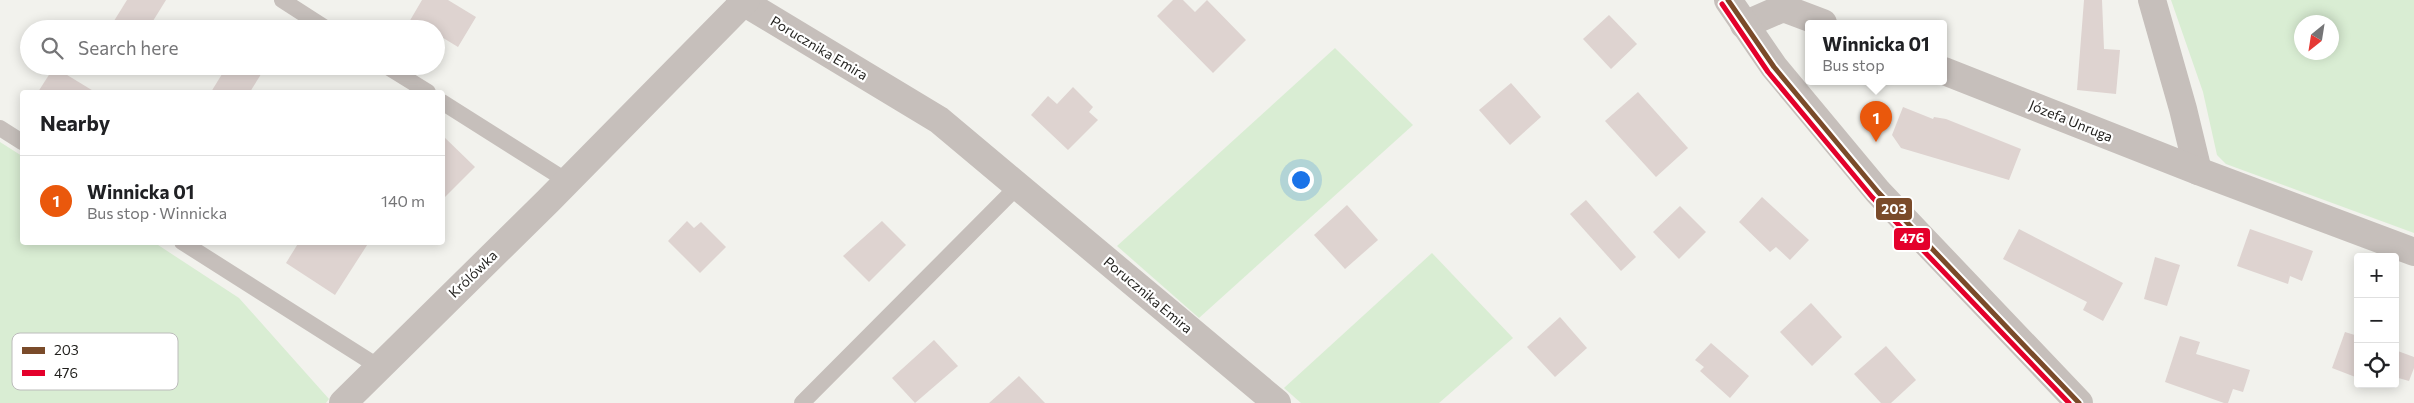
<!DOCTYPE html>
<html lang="en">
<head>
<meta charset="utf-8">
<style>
	body { margin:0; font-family:Commissioner,sans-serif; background:#f6f6f6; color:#202124 }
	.controls { position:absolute; right:15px; bottom:15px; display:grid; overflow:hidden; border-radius:5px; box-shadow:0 2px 12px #0003 }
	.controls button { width:45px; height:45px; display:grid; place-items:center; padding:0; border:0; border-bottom:1px solid #e0e0e0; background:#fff; color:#202124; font:25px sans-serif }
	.compass { position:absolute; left:2294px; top:15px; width:45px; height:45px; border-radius:50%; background:#fff; box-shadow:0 2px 12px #0003; rotate:210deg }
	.you { position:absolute; left:1300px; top:179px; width:18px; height:18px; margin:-12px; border:4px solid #fff; border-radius:50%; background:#1a73e8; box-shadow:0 0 0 8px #1a73e833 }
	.badge { display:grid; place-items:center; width:32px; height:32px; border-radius:50%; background:#ea580c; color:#fff; font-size:16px; font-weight:700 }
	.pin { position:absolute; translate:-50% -41px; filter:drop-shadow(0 1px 2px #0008) }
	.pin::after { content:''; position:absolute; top:26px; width:18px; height:15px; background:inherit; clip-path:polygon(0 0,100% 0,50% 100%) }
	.popup { position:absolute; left:1805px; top:20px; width:142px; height:65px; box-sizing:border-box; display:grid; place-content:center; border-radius:5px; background:#fff; filter:drop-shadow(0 1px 4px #0005); font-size:16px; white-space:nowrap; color:#757577 }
	.popup b { font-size:19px; color:#202124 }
	.popup::after { content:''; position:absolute; left:50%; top:100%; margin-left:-10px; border:10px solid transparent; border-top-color:#fff }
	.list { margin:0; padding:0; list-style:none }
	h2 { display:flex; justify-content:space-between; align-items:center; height:65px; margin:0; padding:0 20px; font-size:21px }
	h2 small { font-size:16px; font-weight:400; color:#757577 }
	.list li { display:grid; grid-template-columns:32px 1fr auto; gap:15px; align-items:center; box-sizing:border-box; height:90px; padding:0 20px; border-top:1px solid #e0e0e0 }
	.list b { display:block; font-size:19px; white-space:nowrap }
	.list p { margin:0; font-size:16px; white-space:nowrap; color:#757577 }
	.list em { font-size:16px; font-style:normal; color:#757577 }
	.icon { flex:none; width:28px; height:28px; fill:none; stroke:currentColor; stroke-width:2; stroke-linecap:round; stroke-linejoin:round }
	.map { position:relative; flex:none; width:2414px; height:403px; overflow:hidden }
	.search { position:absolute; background:#fff; box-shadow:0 2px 12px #0003; left:20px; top:20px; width:425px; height:55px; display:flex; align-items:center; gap:12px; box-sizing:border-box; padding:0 18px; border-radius:28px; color:#757577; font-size:19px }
	.panel { position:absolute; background:#fff; box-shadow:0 2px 12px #0003; left:20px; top:90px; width:425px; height:155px; border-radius:5px }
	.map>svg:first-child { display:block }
	.green { fill:#d9edd3; fill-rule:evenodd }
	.building { fill:#ded3d0 }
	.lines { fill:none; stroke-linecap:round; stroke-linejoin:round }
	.service { stroke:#c6bfbb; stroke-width:16 }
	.minor { stroke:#c6bfbb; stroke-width:28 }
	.tertiary { stroke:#c6bfbb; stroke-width:28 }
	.bus-1-casing { stroke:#fff; stroke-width:9 }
	.bus-2-casing { stroke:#fff; stroke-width:9 }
	.bus-1 { stroke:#7a4b2a; stroke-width:5 }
	.bus-2 { stroke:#e4002b; stroke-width:5 }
	.labels { text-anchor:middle; stroke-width:4.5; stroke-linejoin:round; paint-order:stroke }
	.street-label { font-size:14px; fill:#201f1c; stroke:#fff }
	.key { fill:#fff; stroke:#bcbcbb; stroke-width:1 }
	.key-label { font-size:14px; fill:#201f1c }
	.line-badge { stroke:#fff; stroke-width:2 }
	.badge-label { font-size:14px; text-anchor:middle; font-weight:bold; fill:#fff }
</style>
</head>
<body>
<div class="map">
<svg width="2414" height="403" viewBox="0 0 2414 403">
	<rect width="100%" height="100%" fill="#f2f2ed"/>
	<!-- green -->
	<g class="green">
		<path d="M2171,0H2414V233L2226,164L2217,155L2203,92ZM2302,22H2332V52H2302Z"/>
		<polygon points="1335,48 1413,125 1199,318 1117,246"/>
		<polygon points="0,142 22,156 22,242 155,243 239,298 329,399 326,403 0,403"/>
		<polygon points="1432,253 1513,338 1439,403 1301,403 1284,388"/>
	</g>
	<!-- building -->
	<g class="building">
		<polygon points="127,0 166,0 148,29 109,29"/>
		<polygon points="422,0 448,0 476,17 458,47 440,36 438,38 436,37 436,29 405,29"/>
		<polygon points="1173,0 1183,0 1195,12 1207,0 1246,40 1213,73 1157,16"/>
		<polygon points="2084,0 2102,0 2104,49 2120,50 2116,94 2077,90"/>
		<polygon points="1609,15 1637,44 1611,69 1583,39"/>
		<polygon points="227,66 266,66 250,92 211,92"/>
		<polygon points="54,67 95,92 38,92"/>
		<polygon points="1511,83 1541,117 1510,145 1479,110"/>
		<polygon points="1073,87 1093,107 1089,112 1098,120 1068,150 1031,115 1048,96 1057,104"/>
		<polygon points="1638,92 1688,148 1656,177 1605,121"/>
		<polygon points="1903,107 1933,119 1934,117 1946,119 2021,149 2009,180 1901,148 1892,135"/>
		<polygon points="442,135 475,167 442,200"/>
		<polygon points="1762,197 1809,240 1790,260 1776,247 1770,252 1739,222"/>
		<polygon points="1586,200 1636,257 1621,271 1570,214"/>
		<polygon points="1347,205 1378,240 1345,269 1314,235"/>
		<polygon points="1680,206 1706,232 1679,259 1653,232"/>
		<polygon points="687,221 694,228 701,222 726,247 700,273 668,241"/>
		<polygon points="882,221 906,245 869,282 843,256"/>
		<polygon points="2019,229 2123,283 2103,321 2083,310 2087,302 2003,259"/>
		<polygon points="2250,229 2313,251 2302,281 2290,276 2288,284 2237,266"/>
		<polygon points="299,242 369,242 335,295 286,263"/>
		<polygon points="2155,257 2180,265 2167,306 2144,299"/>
		<polygon points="1811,303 1842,337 1812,366 1780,332"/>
		<polygon points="1560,317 1587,348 1555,377 1527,347"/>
		<polygon points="2345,332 2358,336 2358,378 2332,368"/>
		<polygon points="2180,336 2200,342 2196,354 2250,370 2243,392 2233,389 2228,403 2224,403 2165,382"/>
		<polygon points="934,340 958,366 915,403 892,378"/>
		<polygon points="1711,343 1749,376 1730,398 1700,371 1704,367 1695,360"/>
		<polygon points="1886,346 1916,380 1891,403 1881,403 1854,374"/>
		<polygon points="2395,350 2414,357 2414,368 2409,381 2395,377"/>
		<polygon points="1019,376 1045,403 989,403"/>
	</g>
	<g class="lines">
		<!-- service -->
		<g class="service">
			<polyline points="282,0 327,29"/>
			<polyline points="386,66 428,92"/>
			<polyline points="442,102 567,181"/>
			<polyline points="0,128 22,142"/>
			<polyline points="182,242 379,367"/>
			<polyline points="802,403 1019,185"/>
		</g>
		<!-- minor -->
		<g class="minor">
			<polyline points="740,0 939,120 1277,403"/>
			<polyline points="2152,0 2183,109 2198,171"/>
			<polyline points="1744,25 1783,8 1823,23"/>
			<polyline points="1944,71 2198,171 2414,252"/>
			<polyline points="343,403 548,201 746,0"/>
		</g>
		<!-- tertiary -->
		<polyline class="tertiary" points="1728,0 1774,67 1878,192 2079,403"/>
		<!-- bus-1 casing -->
		<g class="bus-1-casing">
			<polyline id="bus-1" points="1728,0 1774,67 1878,192 2079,403"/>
		</g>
		<!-- bus-2 casing -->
		<g class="bus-2-casing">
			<polyline id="bus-2" points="1722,4 1768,72 1872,197 2069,403"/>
		</g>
		<!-- bus-1 -->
		<use href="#bus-1" class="bus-1"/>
		<!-- bus-2 -->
		<use href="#bus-2" class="bus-2"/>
	</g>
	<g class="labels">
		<!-- street labels -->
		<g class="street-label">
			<text transform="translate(819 48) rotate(31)" y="5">Porucznika Emira</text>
			<text transform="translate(2071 121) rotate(22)" y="5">Józefa Unruga</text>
			<text transform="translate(473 274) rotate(-44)" y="5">Królówka</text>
			<text transform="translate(1148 295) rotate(40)" y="5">Porucznika Emira</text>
		</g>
	</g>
	<!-- legend -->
	<rect x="12" y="333" width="166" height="57" rx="8" class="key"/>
	<rect x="22" y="347" width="23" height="7" fill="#7a4b2a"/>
	<rect x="22" y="370" width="23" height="6" fill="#e4002b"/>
	<g class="key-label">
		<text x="54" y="355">203</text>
		<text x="54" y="378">476</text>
	</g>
	<g class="line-badge">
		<rect x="1875" y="197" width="38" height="24" rx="5" fill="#7a4b2a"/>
		<rect x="1893" y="227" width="38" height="24" rx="5" fill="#e4002b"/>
	</g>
	<g class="badge-label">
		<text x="1894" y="214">203</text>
		<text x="1912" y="243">476</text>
	</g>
</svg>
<div class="controls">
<button>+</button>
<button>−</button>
<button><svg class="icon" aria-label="locate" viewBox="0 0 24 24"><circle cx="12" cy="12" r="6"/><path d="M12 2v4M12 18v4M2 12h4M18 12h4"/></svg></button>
</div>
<svg class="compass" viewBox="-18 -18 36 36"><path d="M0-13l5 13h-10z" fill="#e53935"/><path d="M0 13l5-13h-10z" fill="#757577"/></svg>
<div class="you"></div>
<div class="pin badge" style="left:1876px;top:142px">1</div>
<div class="popup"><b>Winnicka 01</b>Bus stop</div>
<div class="search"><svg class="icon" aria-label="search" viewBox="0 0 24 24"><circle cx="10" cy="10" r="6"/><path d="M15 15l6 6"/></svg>Search here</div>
<section class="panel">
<h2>Nearby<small></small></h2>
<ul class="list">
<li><span class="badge">1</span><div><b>Winnicka 01</b><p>Bus stop · Winnicka</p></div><em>140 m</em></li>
</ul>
</section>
</div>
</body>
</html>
